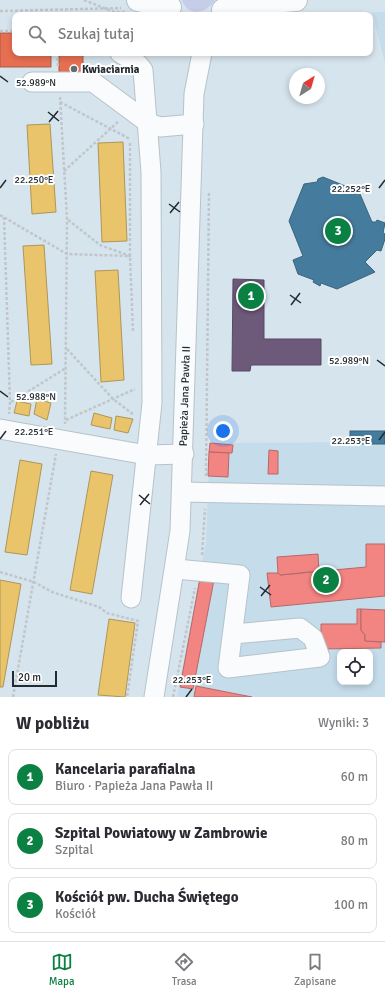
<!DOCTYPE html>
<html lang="pl">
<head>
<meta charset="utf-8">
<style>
	body { margin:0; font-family:Signika,sans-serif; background:#f7f7f7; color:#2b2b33 }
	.controls { position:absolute; right:12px; bottom:12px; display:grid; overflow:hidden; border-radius:8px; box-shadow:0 2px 6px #0003 }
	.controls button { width:36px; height:36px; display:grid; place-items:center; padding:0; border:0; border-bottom:1px solid #e1e1e2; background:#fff; color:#2b2b33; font:20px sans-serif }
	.compass { position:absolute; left:289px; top:68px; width:36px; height:36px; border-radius:50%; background:#fff; box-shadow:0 2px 6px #0003; rotate:37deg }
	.scale { position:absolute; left:12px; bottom:10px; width:45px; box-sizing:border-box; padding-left:4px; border:2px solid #222b31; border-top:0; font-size:11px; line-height:14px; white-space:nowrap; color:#222b31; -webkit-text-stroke:3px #fff; paint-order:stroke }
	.you { position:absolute; left:223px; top:431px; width:14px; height:14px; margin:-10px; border:3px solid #fff; border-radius:50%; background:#1a73e8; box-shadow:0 0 0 6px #1a73e833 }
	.badge { display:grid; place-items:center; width:26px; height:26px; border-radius:50%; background:#0b8043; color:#fff; font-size:13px; font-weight:700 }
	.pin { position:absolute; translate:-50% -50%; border:2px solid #fff; box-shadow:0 1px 4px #0006 }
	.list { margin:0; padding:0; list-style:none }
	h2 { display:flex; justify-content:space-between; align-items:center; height:52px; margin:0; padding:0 16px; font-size:17px }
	h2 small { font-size:13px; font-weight:400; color:#7c7c81 }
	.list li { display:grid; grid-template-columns:26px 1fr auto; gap:12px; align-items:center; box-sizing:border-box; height:56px; margin:0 8px 8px; padding:0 8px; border:1px solid #e1e1e2; border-radius:8px }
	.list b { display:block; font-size:15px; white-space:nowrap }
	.list p { margin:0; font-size:13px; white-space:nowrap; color:#7c7c81 }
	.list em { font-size:13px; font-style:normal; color:#7c7c81 }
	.icon { flex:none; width:22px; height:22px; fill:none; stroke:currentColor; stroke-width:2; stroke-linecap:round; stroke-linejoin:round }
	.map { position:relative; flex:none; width:385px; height:697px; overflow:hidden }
	.search { position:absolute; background:#fff; box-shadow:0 2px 6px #0003; left:12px; right:12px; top:12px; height:44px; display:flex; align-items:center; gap:10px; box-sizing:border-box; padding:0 14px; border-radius:8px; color:#7c7c81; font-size:15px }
	.sheet { height:244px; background:#fff }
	nav { display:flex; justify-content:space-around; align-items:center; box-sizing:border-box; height:56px; border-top:1px solid #e1e1e2; background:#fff; font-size:11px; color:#7c7c81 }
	nav a { display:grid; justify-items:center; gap:2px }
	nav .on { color:#0b8043 }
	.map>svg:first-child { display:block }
	.built { fill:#c5dceb; fill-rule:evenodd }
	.green { fill:#c5cde8 }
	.homes { fill:#e9c46a; stroke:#ad9659 }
	.shops { fill:#e76f51; stroke:#ac5b47 }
	.offices { fill:#6d597a; stroke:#564b64 }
	.health { fill:#f28482; stroke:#b4696a }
	.public { fill:#457b9d; stroke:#3a637d }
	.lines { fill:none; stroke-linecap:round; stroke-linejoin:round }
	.minor-casing { stroke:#b7c2c9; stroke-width:21 }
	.major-casing { stroke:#b7c2c9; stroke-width:24 }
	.path { stroke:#c0c6c9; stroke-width:2.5; stroke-dasharray:3 2; stroke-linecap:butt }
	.minor { stroke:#f9fbfc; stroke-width:19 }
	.major { stroke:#f9fbfc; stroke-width:22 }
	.ticks { fill:none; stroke:#222b31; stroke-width:1.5 }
	.poi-dot { fill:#616c73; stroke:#fff; stroke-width:1.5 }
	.labels { text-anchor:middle; stroke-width:4; stroke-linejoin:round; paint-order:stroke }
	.poi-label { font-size:11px; font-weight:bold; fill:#222b31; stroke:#fff; text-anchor:start }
	.street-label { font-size:11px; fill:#222b31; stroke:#fff }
	.ticks-label { font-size:10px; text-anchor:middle; fill:#222b31; stroke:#fff; stroke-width:4; stroke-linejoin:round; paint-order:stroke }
</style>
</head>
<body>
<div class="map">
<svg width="385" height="697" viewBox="0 0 385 697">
	<rect width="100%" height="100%" fill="#d6e4ed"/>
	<!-- built -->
	<g class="built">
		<polygon points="372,12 385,12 385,63 384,59"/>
		<path d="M385,442V697H177L206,542L210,443ZM340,652H370V682H340Z"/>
	</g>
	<!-- green -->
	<path class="green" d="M182,0H215C207,13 188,18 182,0Z"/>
	<!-- homes -->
	<g class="homes">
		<polygon points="50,124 56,212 32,214 27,125"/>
		<polygon points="123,142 127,241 102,242 98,143"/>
		<polygon points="44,245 52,364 31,365 23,246"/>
		<polygon points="118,270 124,380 101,382 95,271"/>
		<polygon points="37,399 51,403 47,420 34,414"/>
		<polygon points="17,401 31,404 29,416 14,413"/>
		<polygon points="94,413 112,418 110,429 91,425"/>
		<polygon points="116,416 133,419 128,433 114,430"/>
		<polygon points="20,460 42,464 27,555 5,552"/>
		<polygon points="91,471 113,475 92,594 70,590"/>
		<polygon points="0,580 21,584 3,687 0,687"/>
		<polygon points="109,619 135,623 125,697 98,695"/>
	</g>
	<!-- shops -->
	<g class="shops">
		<polygon points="0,33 15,33 15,53 51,53 51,67 0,67"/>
		<rect x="59" y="53" width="24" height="22"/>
	</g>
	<!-- offices -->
	<polygon class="offices" points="233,279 264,280 264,339 321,339 321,365 251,365 250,371 232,371"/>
	<!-- health -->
	<g class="health">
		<polygon points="210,443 233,445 232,453 209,452"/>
		<polygon points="269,450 278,451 278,474 268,474"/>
		<polygon points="209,452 229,453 228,477 208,476"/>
		<polygon points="366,544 385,544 385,596 271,607 267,573 280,573 280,575 366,567"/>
		<polygon points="318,554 319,571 280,575 278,573 277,557"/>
		<polygon points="200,578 214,580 193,689 180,687"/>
		<polygon points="357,609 361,609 361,630 365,635 365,641 381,642 381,648 321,649 321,624 357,624"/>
		<polygon points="361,609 385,610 385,642 365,641 365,635 361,630"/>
		<polygon points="196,686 252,697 194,697"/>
	</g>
	<!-- public -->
	<g class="public">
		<polygon points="323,177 355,190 360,194 372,222 376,222 377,220 385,223 383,233 385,234 385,239 381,251 377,250 365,262 375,272 337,289 321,283 320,286 313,282 314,280 298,274 293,260 303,256 289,221 304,184 317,182 318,179"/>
		<rect x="350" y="431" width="35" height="13"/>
	</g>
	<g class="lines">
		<!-- minor casing -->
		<g class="minor-casing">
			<g id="minor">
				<polyline points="120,53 138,64 143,70 151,172 152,403 131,598"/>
				<polyline points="32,82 93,82 147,122 160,127 194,124"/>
				<polyline points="0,429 147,455 184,454"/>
				<polyline points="182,492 385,496"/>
				<polyline points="176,569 240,575 228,668 320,657 313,638 300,628 233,634"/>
				<path id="s1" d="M154,697L180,531L194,94L202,53"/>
			</g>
		</g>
		<!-- major casing -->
		<g class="major-casing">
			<g id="major">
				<polyline points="138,0 170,7"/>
				<polyline points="223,10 242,4 296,0"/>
			</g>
		</g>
		<!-- path -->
		<g class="path">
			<polyline points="84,0 114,12 125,12"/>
			<polyline points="0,11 121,8"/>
			<polyline points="82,15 82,8"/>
			<polyline points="0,31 15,31"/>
			<polyline points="57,53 58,66"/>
			<polyline points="60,97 67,219 65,424"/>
			<polyline points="60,102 130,139"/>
			<polyline points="130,143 130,256 133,332"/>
			<polyline points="64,171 119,121"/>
			<polyline points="0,215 67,254 130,256 100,245 67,219"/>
			<polyline points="4,217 10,402 9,414"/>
			<polyline points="67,349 113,399 134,415"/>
			<polyline points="11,402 66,368"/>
			<polyline points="66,420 135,389"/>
			<polyline points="206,476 209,191"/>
			<polyline points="202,555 205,509"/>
			<polyline points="0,572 34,582 52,592 99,607 107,613 138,621 127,697"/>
			<polyline points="13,697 56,454"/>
			<polyline points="173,697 195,588"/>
		</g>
		<!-- minor -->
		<use href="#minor" class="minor"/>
		<!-- major -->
		<use href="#major" class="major"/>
	</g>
	<!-- ticks -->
	<path class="ticks" d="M0,76L8,82M48,112L59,121M49,122L58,111M0,188L6,180M379,188L385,180M169,204L180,212M170,213L179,202M290,295L301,303M291,305L300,293M377,360L385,366M0,391L8,397M0,439L6,431M379,440L385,432M139,495L150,504M140,505L149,494M260,587L271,595M261,596L270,585M186,697L192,689"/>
	<!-- markers -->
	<circle class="poi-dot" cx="74" cy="69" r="4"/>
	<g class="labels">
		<!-- poi labels -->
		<g class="poi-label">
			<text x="82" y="73">Kwiaciarnia</text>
		</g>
		<!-- street labels -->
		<g class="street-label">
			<text dy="4" stroke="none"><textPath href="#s1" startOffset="303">Papieża Jana Pawła II</textPath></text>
		</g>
	</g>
	<g class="ticks-label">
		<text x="36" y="86">52.989°N</text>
		<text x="34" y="183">22.250°E</text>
		<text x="351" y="192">22.252°E</text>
		<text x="349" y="364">52.989°N</text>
		<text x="36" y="400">52.988°N</text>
		<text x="34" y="435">22.251°E</text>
		<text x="351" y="444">22.253°E</text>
		<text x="192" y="683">22.253°E</text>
	</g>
</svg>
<div class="controls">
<button><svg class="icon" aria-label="locate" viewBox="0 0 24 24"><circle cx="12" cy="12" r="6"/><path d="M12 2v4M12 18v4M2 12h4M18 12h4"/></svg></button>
</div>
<svg class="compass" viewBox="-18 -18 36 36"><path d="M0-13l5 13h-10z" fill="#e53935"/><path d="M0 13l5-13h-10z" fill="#7c7c81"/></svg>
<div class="scale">20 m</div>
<div class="you"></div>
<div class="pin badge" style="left:251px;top:296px">1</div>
<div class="pin badge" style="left:326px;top:580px">2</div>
<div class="pin badge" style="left:338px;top:231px">3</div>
<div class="search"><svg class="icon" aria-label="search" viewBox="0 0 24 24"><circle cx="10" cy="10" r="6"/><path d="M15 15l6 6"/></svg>Szukaj tutaj</div>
</div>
<section class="sheet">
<h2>W pobliżu<small>Wyniki: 3</small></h2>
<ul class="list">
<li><span class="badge">1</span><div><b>Kancelaria parafialna</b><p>Biuro · Papieża Jana Pawła II</p></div><em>60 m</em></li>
<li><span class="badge">2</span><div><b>Szpital Powiatowy w Zambrowie</b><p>Szpital</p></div><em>80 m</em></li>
<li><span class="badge">3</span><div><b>Kościół pw. Ducha Świętego</b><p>Kościół</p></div><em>100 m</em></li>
</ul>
</section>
<nav>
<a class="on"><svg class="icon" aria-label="map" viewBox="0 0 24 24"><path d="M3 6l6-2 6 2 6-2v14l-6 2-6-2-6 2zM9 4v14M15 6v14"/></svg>Mapa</a>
<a><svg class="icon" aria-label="directions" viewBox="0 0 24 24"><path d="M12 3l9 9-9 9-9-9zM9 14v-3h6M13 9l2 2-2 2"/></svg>Trasa</a>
<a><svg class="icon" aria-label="saved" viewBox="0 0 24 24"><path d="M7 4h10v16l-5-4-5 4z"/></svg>Zapisane</a>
</nav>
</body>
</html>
